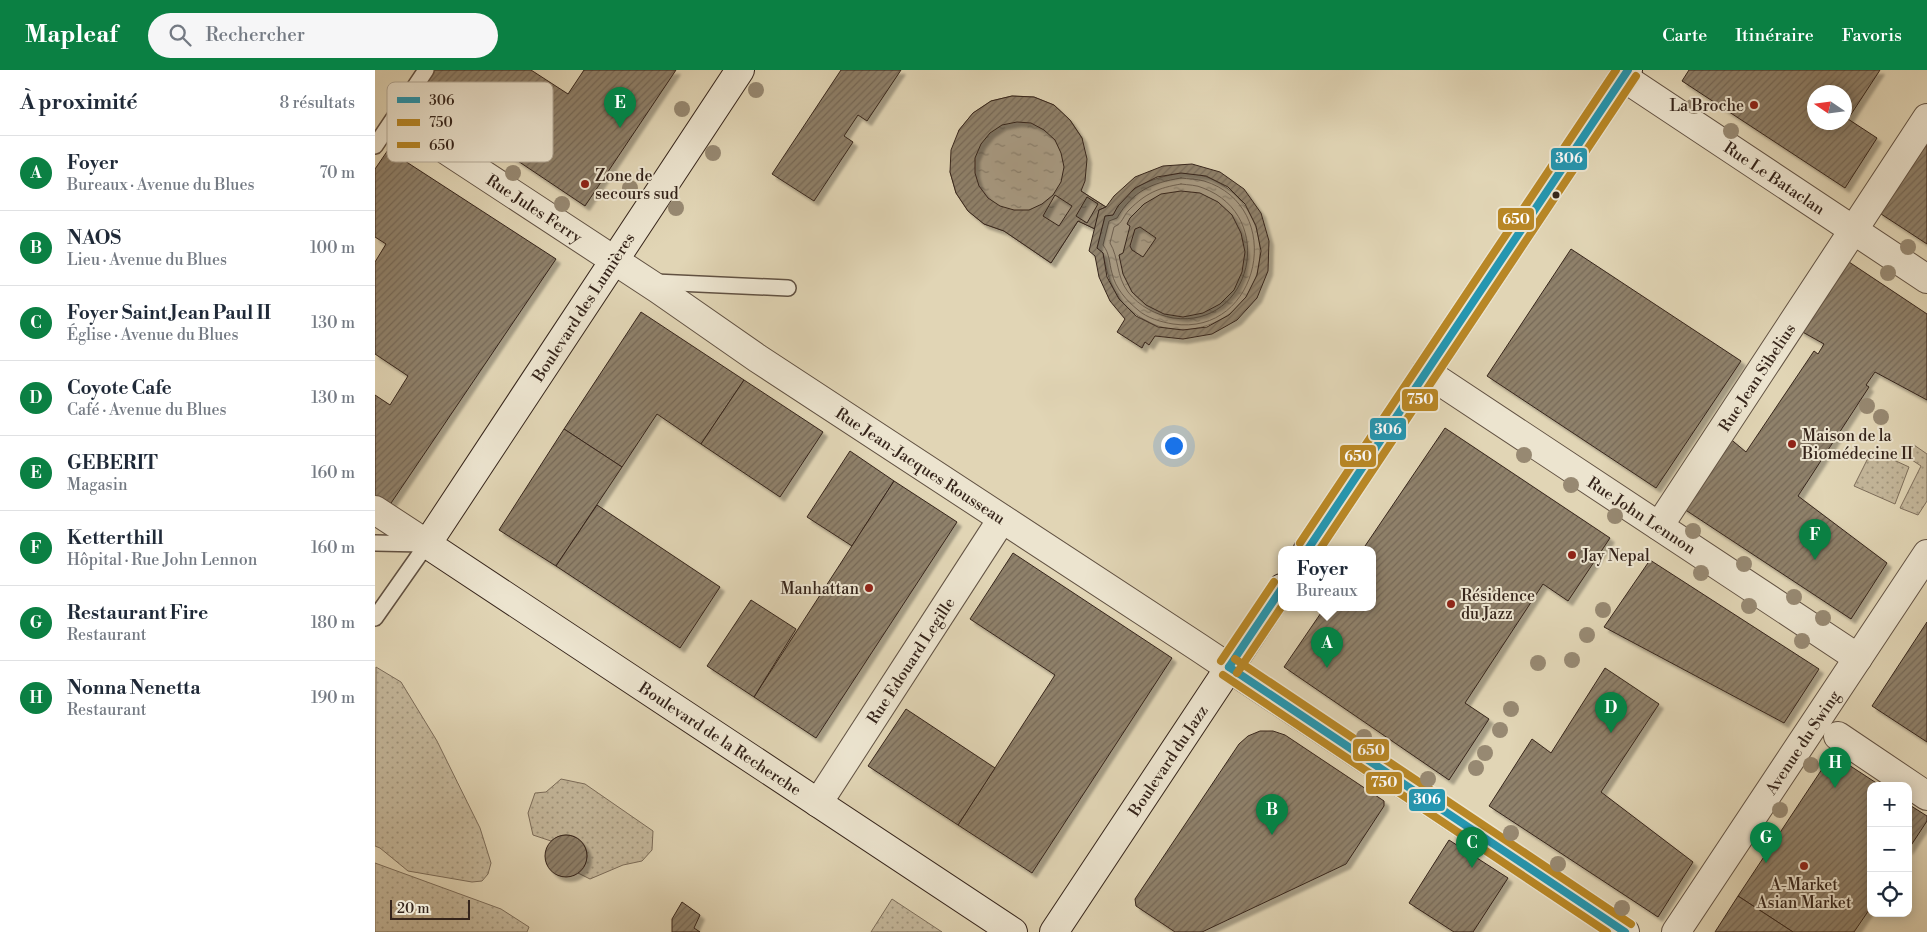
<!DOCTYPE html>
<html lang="fr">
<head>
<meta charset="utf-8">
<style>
	body { margin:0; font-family:"Libre Bodoni",serif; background:#f6f6f7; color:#1f2937 }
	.controls { position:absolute; right:15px; bottom:15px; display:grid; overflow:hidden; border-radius:10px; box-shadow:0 2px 12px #0003 }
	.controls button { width:45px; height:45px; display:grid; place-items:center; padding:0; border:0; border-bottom:1px solid #e0e1e3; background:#fff; color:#1f2937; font:25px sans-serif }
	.compass { position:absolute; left:1432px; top:15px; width:45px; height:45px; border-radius:50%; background:#fff; box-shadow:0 2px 12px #0003; rotate:283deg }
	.scale { position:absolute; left:15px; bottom:12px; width:80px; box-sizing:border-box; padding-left:5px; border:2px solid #36251b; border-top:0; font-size:14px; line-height:18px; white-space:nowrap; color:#36251b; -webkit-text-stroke:4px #ece4cf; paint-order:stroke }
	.you { position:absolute; left:798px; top:375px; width:18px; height:18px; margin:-12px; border:4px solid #fff; border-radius:50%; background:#1a73e8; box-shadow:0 0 0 8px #1a73e833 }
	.badge { display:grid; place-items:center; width:32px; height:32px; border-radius:50%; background:#0b8043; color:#fff; font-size:16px; font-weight:700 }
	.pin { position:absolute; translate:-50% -41px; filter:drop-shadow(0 1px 2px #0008) }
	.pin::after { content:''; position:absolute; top:26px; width:18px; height:15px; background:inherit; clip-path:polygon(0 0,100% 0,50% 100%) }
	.popup { position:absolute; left:903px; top:476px; width:98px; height:65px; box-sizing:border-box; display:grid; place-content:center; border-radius:10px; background:#fff; filter:drop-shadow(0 1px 4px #0005); font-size:16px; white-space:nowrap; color:#747a83 }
	.popup b { font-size:19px; color:#1f2937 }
	.popup::after { content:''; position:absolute; left:50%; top:100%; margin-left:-10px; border:10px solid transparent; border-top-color:#fff }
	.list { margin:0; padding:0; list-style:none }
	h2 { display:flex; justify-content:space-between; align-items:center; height:65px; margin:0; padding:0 20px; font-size:21px }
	h2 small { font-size:16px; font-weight:400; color:#747a83 }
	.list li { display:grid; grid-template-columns:32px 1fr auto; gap:15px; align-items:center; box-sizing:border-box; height:75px; padding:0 20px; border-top:1px solid #e0e1e3 }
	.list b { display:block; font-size:19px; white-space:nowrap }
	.list p { margin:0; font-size:16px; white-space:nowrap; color:#747a83 }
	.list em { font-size:16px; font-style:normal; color:#747a83 }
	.icon { flex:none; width:28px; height:28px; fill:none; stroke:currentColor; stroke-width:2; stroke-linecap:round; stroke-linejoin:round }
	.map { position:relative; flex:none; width:1552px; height:862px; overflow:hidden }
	header { display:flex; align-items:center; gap:30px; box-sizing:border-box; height:70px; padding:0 25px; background:#0b8043; color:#fff }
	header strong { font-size:24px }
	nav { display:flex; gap:28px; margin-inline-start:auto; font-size:18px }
	.search { width:350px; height:45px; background:#f6f6f7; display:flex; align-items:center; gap:12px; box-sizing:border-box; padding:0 18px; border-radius:28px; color:#747a83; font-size:19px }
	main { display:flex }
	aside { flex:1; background:#fff }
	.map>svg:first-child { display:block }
	.green { fill:url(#green-dots); stroke:#7d6e5b }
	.water { fill:url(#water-ripples); stroke:#7a6b58 }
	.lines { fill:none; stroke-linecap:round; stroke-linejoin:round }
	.shore { stroke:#6e5f4e; stroke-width:1 }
	.building { fill:url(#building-hatch); stroke:#36251b; fill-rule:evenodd; filter:url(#shadow) }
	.lane-casing { stroke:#615142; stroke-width:18 }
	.street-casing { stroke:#615142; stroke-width:30 }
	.secondary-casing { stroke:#36251b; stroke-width:30 }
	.lane { stroke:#ece4cf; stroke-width:15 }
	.street { stroke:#ece4cf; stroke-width:28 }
	.secondary { stroke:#ece4cf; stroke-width:28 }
	.bus-1-casing { stroke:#ece4cf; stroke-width:11 }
	.bus-2-casing { stroke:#ece4cf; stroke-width:11 }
	.bus-3-casing { stroke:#ece4cf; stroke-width:11 }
	.bus-1 { stroke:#2596b0; stroke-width:8 }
	.bus-2 { stroke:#b88726; stroke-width:8 }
	.bus-3 { stroke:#b88726; stroke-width:8 }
	.tree { fill:#978972 }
	.poi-dot { fill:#8f2418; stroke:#ece4cf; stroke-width:2 }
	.bus-dot { fill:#36251b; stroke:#ece4cf; stroke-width:2 }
	.labels { text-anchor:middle; stroke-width:4; stroke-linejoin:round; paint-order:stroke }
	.poi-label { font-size:16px; fill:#36251b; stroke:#ece4cf; text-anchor:start }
	.street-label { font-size:16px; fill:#36251b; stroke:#ece4cf }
	.key { fill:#ece4cf; stroke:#b5ab99; stroke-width:1 }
	.key-label { font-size:14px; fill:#36251b }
	.line-badge { stroke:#ece4cf; stroke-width:2 }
	.badge-label { font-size:14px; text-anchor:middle; font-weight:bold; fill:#fff }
</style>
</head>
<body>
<header>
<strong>Mapleaf</strong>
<div class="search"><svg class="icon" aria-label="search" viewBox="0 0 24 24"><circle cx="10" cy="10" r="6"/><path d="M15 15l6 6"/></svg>Rechercher</div>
<nav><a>Carte</a><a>Itinéraire</a><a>Favoris</a></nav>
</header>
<main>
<aside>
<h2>À proximité<small>8 résultats</small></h2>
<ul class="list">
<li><span class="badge">A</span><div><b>Foyer</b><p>Bureaux · Avenue du Blues</p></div><em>70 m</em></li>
<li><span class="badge">B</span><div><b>NAOS</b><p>Lieu · Avenue du Blues</p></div><em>100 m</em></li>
<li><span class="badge">C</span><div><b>Foyer Saint Jean Paul II</b><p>Église · Avenue du Blues</p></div><em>130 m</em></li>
<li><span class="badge">D</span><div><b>Coyote Cafe</b><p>Café · Avenue du Blues</p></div><em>130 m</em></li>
<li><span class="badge">E</span><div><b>GEBERIT</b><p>Magasin</p></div><em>160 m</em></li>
<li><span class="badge">F</span><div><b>Ketterthill</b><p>Hôpital · Rue John Lennon</p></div><em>160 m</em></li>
<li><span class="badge">G</span><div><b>Restaurant Fire</b><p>Restaurant</p></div><em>180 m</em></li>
<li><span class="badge">H</span><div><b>Nonna Nenetta</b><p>Restaurant</p></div><em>190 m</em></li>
</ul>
</aside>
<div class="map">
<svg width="1552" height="862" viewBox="0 0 1552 862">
	<defs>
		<pattern id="green-dots" width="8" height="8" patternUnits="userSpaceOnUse" patternTransform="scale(1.25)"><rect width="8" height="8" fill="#c4b79b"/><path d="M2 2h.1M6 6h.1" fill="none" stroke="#a0957e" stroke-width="1.8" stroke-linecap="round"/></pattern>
		<pattern id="water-ripples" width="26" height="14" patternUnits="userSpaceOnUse" patternTransform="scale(1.25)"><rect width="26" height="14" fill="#a79981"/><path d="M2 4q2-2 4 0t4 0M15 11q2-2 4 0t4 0" fill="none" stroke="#897d69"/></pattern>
		<pattern id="building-hatch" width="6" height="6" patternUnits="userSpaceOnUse" patternTransform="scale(1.25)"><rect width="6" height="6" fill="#8f816b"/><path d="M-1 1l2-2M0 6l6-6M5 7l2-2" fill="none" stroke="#766957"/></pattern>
		<filter id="shadow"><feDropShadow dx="4.5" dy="4.5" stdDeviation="1" flood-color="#0004"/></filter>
	</defs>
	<rect width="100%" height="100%" fill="#e1d5b5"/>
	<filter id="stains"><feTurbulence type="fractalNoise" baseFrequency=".004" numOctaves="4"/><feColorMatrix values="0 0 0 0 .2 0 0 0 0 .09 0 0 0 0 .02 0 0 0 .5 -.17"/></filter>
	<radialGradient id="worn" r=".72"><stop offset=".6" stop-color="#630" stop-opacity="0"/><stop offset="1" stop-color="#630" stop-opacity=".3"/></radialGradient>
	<!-- green -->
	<g class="green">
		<polygon points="1539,375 1552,384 1552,431 1543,445 1525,438 1546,396 1531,386"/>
		<polygon points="1497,380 1534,397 1520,434 1479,416"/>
		<polygon points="1,597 26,612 62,671 105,758 116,793 113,804 107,811 97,812 33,801 5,778 0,776"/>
		<path d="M186,709L210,714L278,761L277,780L267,791L248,795L215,809L203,803C226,783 200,752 176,771L158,765L153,743L160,723L171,722Z"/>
		<polygon points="0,793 126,839 154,857 152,862 0,862"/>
		<polygon points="517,829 567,862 496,862"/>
	</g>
	<!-- water -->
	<g class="water">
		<polygon points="637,26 659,27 679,35 695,50 707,68 706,121 731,137 720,159 703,151 676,193 629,161 609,154 593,141 581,123 575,102 584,60 598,43 616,31"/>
		<path d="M806,103C814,104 825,104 832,107C909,138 900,245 818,259C803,261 787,259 774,252C742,236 734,216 728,183L722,178L730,146L738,145C752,116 777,108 806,103Z"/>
	</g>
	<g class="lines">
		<!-- shore -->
		<g class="shore">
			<path d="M806,108C813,109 822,109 829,111C912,136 886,267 798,254C786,252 772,248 763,240C752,231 740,218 737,203C734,193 735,184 728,175L734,151L742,148C758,121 776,113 806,108Z"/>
			<path d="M806,114C813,115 822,115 828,118C903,146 877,259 798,248C781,245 764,236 753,222C741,206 744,188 735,173L739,157C748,153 748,146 754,140C771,123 783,118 806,114Z"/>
		</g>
	</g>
	<!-- building -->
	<g class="building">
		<polygon points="59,0 156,0 193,24 209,0 301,0 210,136 43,24"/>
		<polygon points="466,0 526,0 492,51 483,45 469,66 478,72 439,131 397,104"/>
		<path d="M1314,0H1505L1473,49L1502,68L1470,118L1307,11ZM1440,22H1470V52H1440Z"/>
		<path d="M637,26L659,27L679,35L695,50L707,68L712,89L710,111L706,121L731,137L724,140L720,159L703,151L676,193L629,161L609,154L593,141L581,123L575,102L576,80L584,60L598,43L616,31ZM642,52L656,53L669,60L680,70L686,83L689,97L686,112L678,125L667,134L654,140H639L625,136L613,128L604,116L600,103V88L606,74L615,63L627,55ZM680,125L697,136L684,156L668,146ZM712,127L723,134L712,153L701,146Z"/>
		<polygon points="1549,71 1552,74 1552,174 1503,142"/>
		<polygon points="13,80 181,189 12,439 0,430 0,325 15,335 33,306 0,284 0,192 11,174 0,167 0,99"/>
		<path d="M817,94L845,102L869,119L886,143L894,171L893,201L882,228L862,250L837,264L808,269L780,266L774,275L770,272L767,278L742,262L750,249L735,231L724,207L720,186L714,181L724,140L731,137L739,126L760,107L788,96ZM806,103L831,106L853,117L870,134L881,156L886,181L882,205L871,227L854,245L832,257L808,260L783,257L761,246L744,229L732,207L728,183L722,178L730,146L738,145L743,136L760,118L782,107Z"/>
		<path d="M806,121L825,123L843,132L857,145L866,163L870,182L867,202L859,220L845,234L828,243L808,247L789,244L771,235L757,222L748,204L744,185L748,183L755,156L752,154L755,148L769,134L786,124ZM765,157L781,168L768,187L757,180L755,176L760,159Z"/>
		<polygon points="1196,179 1366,291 1281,418 1112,306"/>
		<polygon points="1471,190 1552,244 1552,330 1500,302 1491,315 1494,317 1423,426 1512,493 1476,549 1306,437 1353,367 1371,382 1439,281 1443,284 1449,274 1424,260"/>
		<polygon points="266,242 369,310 326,374 282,344 247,397 189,359"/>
		<polygon points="369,310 448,362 405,427 326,374"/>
		<polygon points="1070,358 1235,468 1193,531 1168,514 1090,633 1114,649 1074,710 909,597 950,537 997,537 997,479 988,479"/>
		<polygon points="189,359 247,397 181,496 124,460"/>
		<polygon points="475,381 519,411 477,476 432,447"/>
		<polygon points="519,411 582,452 441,668 379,627"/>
		<polygon points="222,435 345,517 305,578 181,496"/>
		<polygon points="638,483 797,588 657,803 583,755 680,605 595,549"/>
		<polygon points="1275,490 1444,599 1409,653 1229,557"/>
		<polygon points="376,530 421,559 379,627 332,596"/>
		<polygon points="1552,552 1552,672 1497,636"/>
		<polygon points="1230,598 1284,634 1226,722 1318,792 1283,847 1114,736 1157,669 1176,683"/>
		<polygon points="531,639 620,698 583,755 493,696"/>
		<polygon points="885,661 898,661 910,665 1009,731 1009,736 971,794 827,862 800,862 761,836 760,829 864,674 873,666"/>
		<polygon points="1457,684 1506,716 1496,716 1496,837 1479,862 1418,862 1363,826"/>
		<polygon points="1533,734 1552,746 1552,751 1533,780"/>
		<circle cx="191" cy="786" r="21"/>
		<polygon points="1074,770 1133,808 1098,862 1079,862 1034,833"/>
		<polygon points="1363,826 1418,862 1340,862"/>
		<polygon points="307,832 325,845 319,858 325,862 297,862 297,849"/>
	</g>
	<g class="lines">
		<!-- lane casing -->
		<g class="lane-casing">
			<g id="lane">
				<polyline points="0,76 51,0"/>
				<polyline points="280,212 413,218"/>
				<polyline points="0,473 48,474"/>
				<polyline points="0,548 52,474"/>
			</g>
		</g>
		<!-- street casing -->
		<g class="street-casing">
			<g id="street">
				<path id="s1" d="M1248,7L1552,209"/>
				<path id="s2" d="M30,53L283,219L382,288L823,577L1250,862"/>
				<path id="s3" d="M1051,302L1483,588"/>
				<polyline points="0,440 52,474"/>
				<path id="s4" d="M1284,456L1552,48"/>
				<polyline points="1463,666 1552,726"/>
				<path id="s5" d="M443,733L627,449"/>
				<path id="s6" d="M1301,862L1552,484"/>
			</g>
		</g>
		<!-- secondary casing -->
		<g class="secondary-casing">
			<g id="secondary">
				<path id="s7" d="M365,0L52,474L638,862"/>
				<polyline points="933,479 1253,0"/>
				<path id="s8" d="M679,862L907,518"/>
			</g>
		</g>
		<!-- lane -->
		<use href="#lane" class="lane"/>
		<!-- street -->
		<use href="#street" class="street"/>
		<!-- secondary -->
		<use href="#secondary" class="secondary"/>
		<!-- bus-1 casing -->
		<g class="bus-1-casing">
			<g id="bus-1">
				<polyline points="933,479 1253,0"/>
				<polyline points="854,597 1250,862"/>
				<polyline points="854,597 907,518"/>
			</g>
		</g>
		<!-- bus-2 casing -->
		<g class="bus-2-casing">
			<g id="bus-2">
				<polyline points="945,479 1261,6"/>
				<polyline points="862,603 907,536"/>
				<polyline points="848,605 1232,862"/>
			</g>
		</g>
		<!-- bus-3 casing -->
		<g class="bus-3-casing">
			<g id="bus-3">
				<polyline points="925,473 1241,0"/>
				<polyline points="860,589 1256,854"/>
				<polyline points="846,591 899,512"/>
			</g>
		</g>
		<!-- bus-1 -->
		<use href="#bus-1" class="bus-1"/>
		<!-- bus-2 -->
		<use href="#bus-2" class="bus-2"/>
		<!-- bus-3 -->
		<use href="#bus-3" class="bus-3"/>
	</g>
	<!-- trees -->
	<g class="tree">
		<circle cx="381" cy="20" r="8"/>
		<circle cx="1319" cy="36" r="8"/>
		<circle cx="307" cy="39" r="8"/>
		<circle cx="1356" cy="61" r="8"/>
		<circle cx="78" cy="63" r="8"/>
		<circle cx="108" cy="82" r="8"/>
		<circle cx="338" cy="83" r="8"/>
		<circle cx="138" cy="103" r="8"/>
		<circle cx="255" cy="118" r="8"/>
		<circle cx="187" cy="134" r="8"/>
		<circle cx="301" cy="138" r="8"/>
		<circle cx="1533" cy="177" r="8"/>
		<circle cx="1513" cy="203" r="8"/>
		<circle cx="1492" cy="336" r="8"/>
		<circle cx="1506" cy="347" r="8"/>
		<circle cx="1149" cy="385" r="8"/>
		<circle cx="1196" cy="415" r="8"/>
		<circle cx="1240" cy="446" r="8"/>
		<circle cx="1318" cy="461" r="8"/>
		<circle cx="1369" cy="494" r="8"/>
		<circle cx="1326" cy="503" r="8"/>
		<circle cx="1419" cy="527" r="8"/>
		<circle cx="1374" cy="536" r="8"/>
		<circle cx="1228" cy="540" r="8"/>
		<circle cx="1448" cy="548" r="8"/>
		<circle cx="1212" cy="565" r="8"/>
		<circle cx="1427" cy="571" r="8"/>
		<circle cx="1197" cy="590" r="8"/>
		<circle cx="1163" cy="593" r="8"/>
		<circle cx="1136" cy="639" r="8"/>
		<circle cx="1125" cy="660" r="8"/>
		<circle cx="989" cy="667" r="8"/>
		<circle cx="1110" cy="683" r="8"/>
		<circle cx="1436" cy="695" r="8"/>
		<circle cx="1101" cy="698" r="8"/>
		<circle cx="1053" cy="709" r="8"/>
		<circle cx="1405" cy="740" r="8"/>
		<circle cx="1136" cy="763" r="8"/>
		<circle cx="1183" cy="794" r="8"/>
		<circle cx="1247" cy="838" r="8"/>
	</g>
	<!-- markers -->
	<g class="poi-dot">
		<circle cx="1379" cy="35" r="5"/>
		<circle cx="210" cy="114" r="5"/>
		<circle cx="1417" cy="374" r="5"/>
		<circle cx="1197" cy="485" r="5"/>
		<circle cx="494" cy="518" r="5"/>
		<circle cx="1076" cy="534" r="5"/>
		<circle cx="1429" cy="796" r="5"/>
	</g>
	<circle class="bus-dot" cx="1181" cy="125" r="4.5"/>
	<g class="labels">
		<!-- poi labels -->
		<g class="poi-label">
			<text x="1369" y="41" text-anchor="end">La Broche</text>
			<text x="220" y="111">Zone de<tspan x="220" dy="18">secours sud</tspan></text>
			<text x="1427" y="371">Maison de la<tspan x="1427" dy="18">Biomédecine II</tspan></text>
			<text x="1207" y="491">Jay Nepal</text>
			<text x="484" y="524" text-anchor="end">Manhattan</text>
			<text x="1086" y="531">Résidence<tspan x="1086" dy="18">du Jazz</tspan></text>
			<text x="1429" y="820" text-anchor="middle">A-Market<tspan x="1429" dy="18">Asian Market</tspan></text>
		</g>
		<!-- street labels -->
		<g class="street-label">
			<text dy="6" stroke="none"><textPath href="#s1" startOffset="182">Rue Le Bataclan</textPath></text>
			<text dy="6" stroke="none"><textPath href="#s2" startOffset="155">Rue Jules Ferry</textPath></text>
			<text transform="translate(208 237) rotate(-57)" y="6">Boulevard des Lumières</text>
			<text dy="6" stroke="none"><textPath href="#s4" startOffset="178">Rue Jean Sibelius</textPath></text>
			<text dy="6" stroke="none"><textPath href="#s2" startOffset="619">Rue Jean-Jacques Rousseau</textPath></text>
			<text dy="6" stroke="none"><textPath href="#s3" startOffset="259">Rue John Lennon</textPath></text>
			<text dy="6" stroke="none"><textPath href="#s5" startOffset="170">Rue Edouard Legille</textPath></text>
			<text dy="6" stroke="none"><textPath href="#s7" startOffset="920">Boulevard de la Recherche</textPath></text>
			<text dy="6" stroke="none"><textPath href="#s6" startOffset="228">Avenue du Swing</textPath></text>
			<text dy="6" stroke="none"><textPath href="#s8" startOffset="206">Boulevard du Jazz</textPath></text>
		</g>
	</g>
	<!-- legend -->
	<rect x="12" y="12" width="166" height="80" rx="8" class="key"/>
	<rect x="22" y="27" width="23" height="6" fill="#2596b0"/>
	<rect x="22" y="49" width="23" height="7" fill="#b88726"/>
	<rect x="22" y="72" width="23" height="6" fill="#b88726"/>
	<g class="key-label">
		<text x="54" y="35">306</text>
		<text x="54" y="57">750</text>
		<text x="54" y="80">650</text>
	</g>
	<g class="line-badge">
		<rect x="1175" y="77" width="38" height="24" rx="5" fill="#2596b0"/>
		<rect x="1122" y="137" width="38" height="24" rx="5" fill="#b88726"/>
		<rect x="1026" y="318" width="38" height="24" rx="5" fill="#b88726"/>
		<rect x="994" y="347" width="38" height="24" rx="5" fill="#2596b0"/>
		<rect x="964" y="374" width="38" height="24" rx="5" fill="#b88726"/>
		<rect x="977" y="668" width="38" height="24" rx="5" fill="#b88726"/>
		<rect x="990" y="701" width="38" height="24" rx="5" fill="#b88726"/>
		<rect x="1033" y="718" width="38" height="24" rx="5" fill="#2596b0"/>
	</g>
	<g class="badge-label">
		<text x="1194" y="93">306</text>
		<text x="1141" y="154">650</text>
		<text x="1045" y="334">750</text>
		<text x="1013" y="364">306</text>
		<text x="983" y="391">650</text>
		<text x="996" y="685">650</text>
		<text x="1009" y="717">750</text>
		<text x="1052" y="734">306</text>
	</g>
	<rect width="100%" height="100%" filter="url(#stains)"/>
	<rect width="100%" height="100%" fill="url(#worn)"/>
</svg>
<div class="controls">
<button>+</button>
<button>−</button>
<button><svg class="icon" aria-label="locate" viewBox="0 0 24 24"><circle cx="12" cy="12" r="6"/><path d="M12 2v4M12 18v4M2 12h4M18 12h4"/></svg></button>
</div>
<svg class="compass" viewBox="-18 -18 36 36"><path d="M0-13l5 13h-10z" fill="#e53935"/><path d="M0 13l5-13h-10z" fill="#747a83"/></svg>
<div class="scale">20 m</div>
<div class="you"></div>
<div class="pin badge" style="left:952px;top:598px">A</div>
<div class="popup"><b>Foyer</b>Bureaux</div>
<div class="pin badge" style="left:897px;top:765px">B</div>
<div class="pin badge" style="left:1097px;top:798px">C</div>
<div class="pin badge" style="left:1236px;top:663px">D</div>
<div class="pin badge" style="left:245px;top:58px">E</div>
<div class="pin badge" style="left:1440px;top:490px">F</div>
<div class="pin badge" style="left:1391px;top:793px">G</div>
<div class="pin badge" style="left:1460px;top:718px">H</div>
</div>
</main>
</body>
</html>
